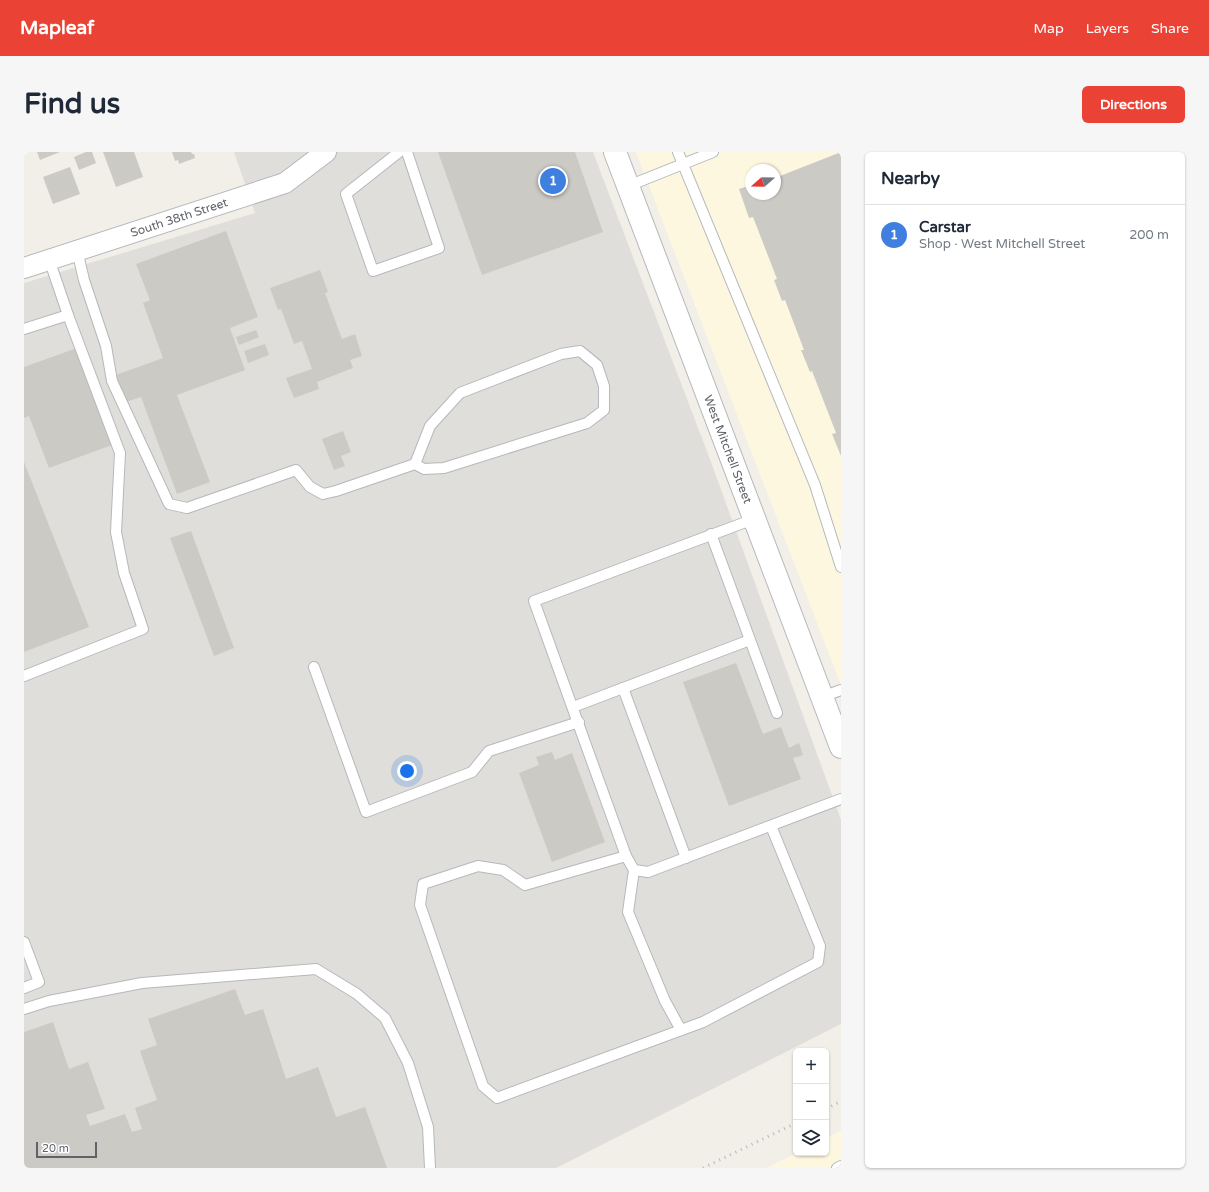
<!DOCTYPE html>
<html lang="en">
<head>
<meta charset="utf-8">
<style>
	body { margin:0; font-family:"Varela Round",sans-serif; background:#f6f6f7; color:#1f2937 }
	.controls { position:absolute; right:12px; bottom:12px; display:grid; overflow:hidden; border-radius:6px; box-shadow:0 1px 3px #0004 }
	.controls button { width:36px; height:36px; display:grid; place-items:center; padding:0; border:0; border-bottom:1px solid #e0e1e3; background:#fff; color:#1f2937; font:20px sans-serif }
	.compass { position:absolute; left:721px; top:12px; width:36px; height:36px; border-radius:50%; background:#fff; box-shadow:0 1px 3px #0004; rotate:250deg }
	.scale { position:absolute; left:12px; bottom:10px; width:61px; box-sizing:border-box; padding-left:4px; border:2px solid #5f6368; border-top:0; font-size:11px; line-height:14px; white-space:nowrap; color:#5f6368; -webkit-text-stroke:3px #fff; paint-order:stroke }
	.you { position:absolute; left:383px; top:619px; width:14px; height:14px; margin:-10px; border:3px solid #fff; border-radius:50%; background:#1a73e8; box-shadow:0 0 0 6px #1a73e833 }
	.badge { display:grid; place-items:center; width:26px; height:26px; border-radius:50%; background:#ea4335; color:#fff; font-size:13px; font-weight:700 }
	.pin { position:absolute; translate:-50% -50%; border:2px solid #fff; box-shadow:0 1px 4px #0006 }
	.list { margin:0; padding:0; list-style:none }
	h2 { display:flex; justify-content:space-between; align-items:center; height:52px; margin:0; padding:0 16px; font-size:17px }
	h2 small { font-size:13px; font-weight:400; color:#747a83 }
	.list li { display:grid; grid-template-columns:26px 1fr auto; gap:12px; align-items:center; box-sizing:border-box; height:60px; padding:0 16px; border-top:1px solid #e0e1e3 }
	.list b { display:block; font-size:15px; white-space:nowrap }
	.list p { margin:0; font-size:13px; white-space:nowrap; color:#747a83 }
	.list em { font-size:13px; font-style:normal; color:#747a83 }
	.icon { flex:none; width:22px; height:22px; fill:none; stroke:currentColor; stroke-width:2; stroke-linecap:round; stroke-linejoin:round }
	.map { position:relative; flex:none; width:817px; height:1016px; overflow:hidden; border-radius:6px }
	header { display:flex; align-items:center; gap:24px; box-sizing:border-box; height:56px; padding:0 20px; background:#ea4335; color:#fff }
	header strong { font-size:19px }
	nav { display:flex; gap:22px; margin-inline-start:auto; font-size:14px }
	.intro { display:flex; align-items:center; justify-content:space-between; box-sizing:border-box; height:96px; padding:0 24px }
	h1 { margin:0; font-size:28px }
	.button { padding:10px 18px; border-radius:6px; background:#ea4335; color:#fff; font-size:14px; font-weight:700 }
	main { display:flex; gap:24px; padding:0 24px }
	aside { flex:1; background:#fff; border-radius:6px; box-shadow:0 1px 3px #0004 }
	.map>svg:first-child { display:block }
	.commercial { fill:#fef7e0; fill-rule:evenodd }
	.industrial { fill:#e0deda }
	.building { fill:#cccac5 }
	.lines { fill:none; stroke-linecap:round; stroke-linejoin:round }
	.service-casing { stroke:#b5b8bc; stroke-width:12 }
	.minor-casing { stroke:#b5b8bc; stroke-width:22 }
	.tertiary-casing { stroke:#b5b8bc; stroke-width:24 }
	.service { stroke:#fff; stroke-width:10 }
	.minor { stroke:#fff; stroke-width:20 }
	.tertiary { stroke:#fff; stroke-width:22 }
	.rail { stroke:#b6b7b8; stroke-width:3; stroke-dasharray:1 5; stroke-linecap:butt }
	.labels { text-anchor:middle; stroke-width:3.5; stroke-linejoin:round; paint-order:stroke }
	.street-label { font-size:12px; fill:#5f6368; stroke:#fff }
</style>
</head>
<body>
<header>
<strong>Mapleaf</strong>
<nav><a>Map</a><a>Layers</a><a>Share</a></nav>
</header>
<div class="intro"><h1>Find us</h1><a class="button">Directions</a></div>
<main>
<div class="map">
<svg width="817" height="1016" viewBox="0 0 817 1016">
	<rect width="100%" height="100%" fill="#f1efe8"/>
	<!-- commercial -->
	<g class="commercial">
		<path d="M612,0H817V533ZM727,18H751V42H727Z"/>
		<polygon points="817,978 817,1016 743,1016 772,1001 802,1001 802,986"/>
	</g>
	<!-- industrial -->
	<polygon class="industrial" points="210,0 569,0 687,310 817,668 817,872 532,1016 0,1016 0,131 231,61"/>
	<!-- building -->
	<g class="building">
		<polygon points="13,0 36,0 16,8"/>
		<polygon points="62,0 68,0 72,11 55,18 50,5"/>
		<polygon points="79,0 110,0 119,25 92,35"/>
		<polygon points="148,0 167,0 168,2 170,2 171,6 155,12 154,8 151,9"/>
		<polygon points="414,0 551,0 579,80 458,123"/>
		<polygon points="817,0 817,304 808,282 812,281 788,219 786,220 777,198 780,198 761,148 758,149 750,128 753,127 729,65 725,66 715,37 727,33 727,42 751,42 751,26"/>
		<polygon points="46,15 56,42 29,52 19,25"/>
		<polygon points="202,79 234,165 206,176 221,218 153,243 186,330 153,342 117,245 102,250 92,223 139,206 119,151 126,148 112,112"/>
		<polygon points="296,118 304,140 301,141 318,187 331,182 338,204 326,208 329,216 293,230 295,237 270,246 262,226 288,217 278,189 270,192 257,157 254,158 246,136"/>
		<polygon points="232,178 235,185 215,193 212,185"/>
		<polygon points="241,192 245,203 224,211 220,199"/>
		<polygon points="53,196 88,293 25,316 5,264 0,266 0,215"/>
		<polygon points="319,279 327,300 317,304 321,314 310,318 298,287"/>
		<polygon points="0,310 65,475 0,500"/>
		<polygon points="167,379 210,496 190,504 146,386"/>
		<polygon points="712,511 739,582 757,575 765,596 775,591 779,603 769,606 777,627 705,654 659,530"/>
		<polygon points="528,600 531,608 548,601 581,690 528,710 495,621 515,613 512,605"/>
		<polygon points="211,837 221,863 239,857 262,927 294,915 312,965 341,955 363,1016 0,1016 0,880 29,870 45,917 64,910 81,957 62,963 66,974 101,962 108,980 118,977 111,956 133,948 116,899 133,893 124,867"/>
	</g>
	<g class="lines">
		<!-- service casing -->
		<g class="service-casing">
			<g id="service">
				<polyline points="375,0 322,42 349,119 415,96 383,0"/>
				<polyline points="654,0 791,333 817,415"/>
				<polyline points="604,34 689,0"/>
				<polyline points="53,98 60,128 82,194 88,229 145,352 163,356 272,318 286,335 299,342 312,339 391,312 406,274 436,241 537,202 556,199 573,213 580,234 580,258 563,271 420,316 400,317 391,312"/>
				<polyline points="0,177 44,163 25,107"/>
				<polyline points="730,367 510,449 602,704 610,718 624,720 817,647"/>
				<polyline points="687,382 753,561"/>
				<polyline points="290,515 342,660 448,620 465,599 555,570"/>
				<polyline points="0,524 119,477 100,421 92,380 96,301 44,163"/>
				<polyline points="599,536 662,706"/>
				<polyline points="798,545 817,538"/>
				<polyline points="549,555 726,488"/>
				<polyline points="602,704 501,733 479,718 454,714 399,732 396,753 459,934 473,946 679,870 794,810 796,794 747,674"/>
				<polyline points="610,718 604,760 641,849 657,878"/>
				<polyline points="0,790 15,830 0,836"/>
				<polyline points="0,857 25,849 118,831 292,817 333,842 361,866 384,911 404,975 406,1016"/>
				<polyline points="813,1016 817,1014"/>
			</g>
		</g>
		<!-- minor casing -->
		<g class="minor-casing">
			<g id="minor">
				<path id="s1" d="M0,116L261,31L302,0"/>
			</g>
		</g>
		<!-- tertiary casing -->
		<g class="tertiary-casing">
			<g id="tertiary">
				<path id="s2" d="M591,0L817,595"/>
			</g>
		</g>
		<!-- service -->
		<use href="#service" class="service"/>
		<!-- minor -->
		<use href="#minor" class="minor"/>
		<!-- tertiary -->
		<use href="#tertiary" class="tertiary"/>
		<!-- rail -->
		<g class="rail">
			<polyline points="802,957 817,949"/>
			<polyline points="679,1016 772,971"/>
		</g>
	</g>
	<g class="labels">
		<!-- street labels -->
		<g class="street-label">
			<text dy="4" stroke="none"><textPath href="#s1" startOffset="163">South 38th Street</textPath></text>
			<text dy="4" stroke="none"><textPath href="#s2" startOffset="318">West Mitchell Street</textPath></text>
		</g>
	</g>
</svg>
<div class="controls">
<button>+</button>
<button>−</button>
<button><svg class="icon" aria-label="layers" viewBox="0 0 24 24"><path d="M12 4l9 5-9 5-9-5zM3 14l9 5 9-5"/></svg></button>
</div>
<svg class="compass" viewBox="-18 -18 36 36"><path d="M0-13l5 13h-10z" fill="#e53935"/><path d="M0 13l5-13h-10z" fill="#747a83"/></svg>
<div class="scale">20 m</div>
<div class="you"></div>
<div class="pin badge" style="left:529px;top:29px;background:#3f7fe0">1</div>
</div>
<aside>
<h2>Nearby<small></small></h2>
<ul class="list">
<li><span class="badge" style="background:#3f7fe0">1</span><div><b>Carstar</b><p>Shop · West Mitchell Street</p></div><em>200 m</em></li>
</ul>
</aside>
</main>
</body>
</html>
